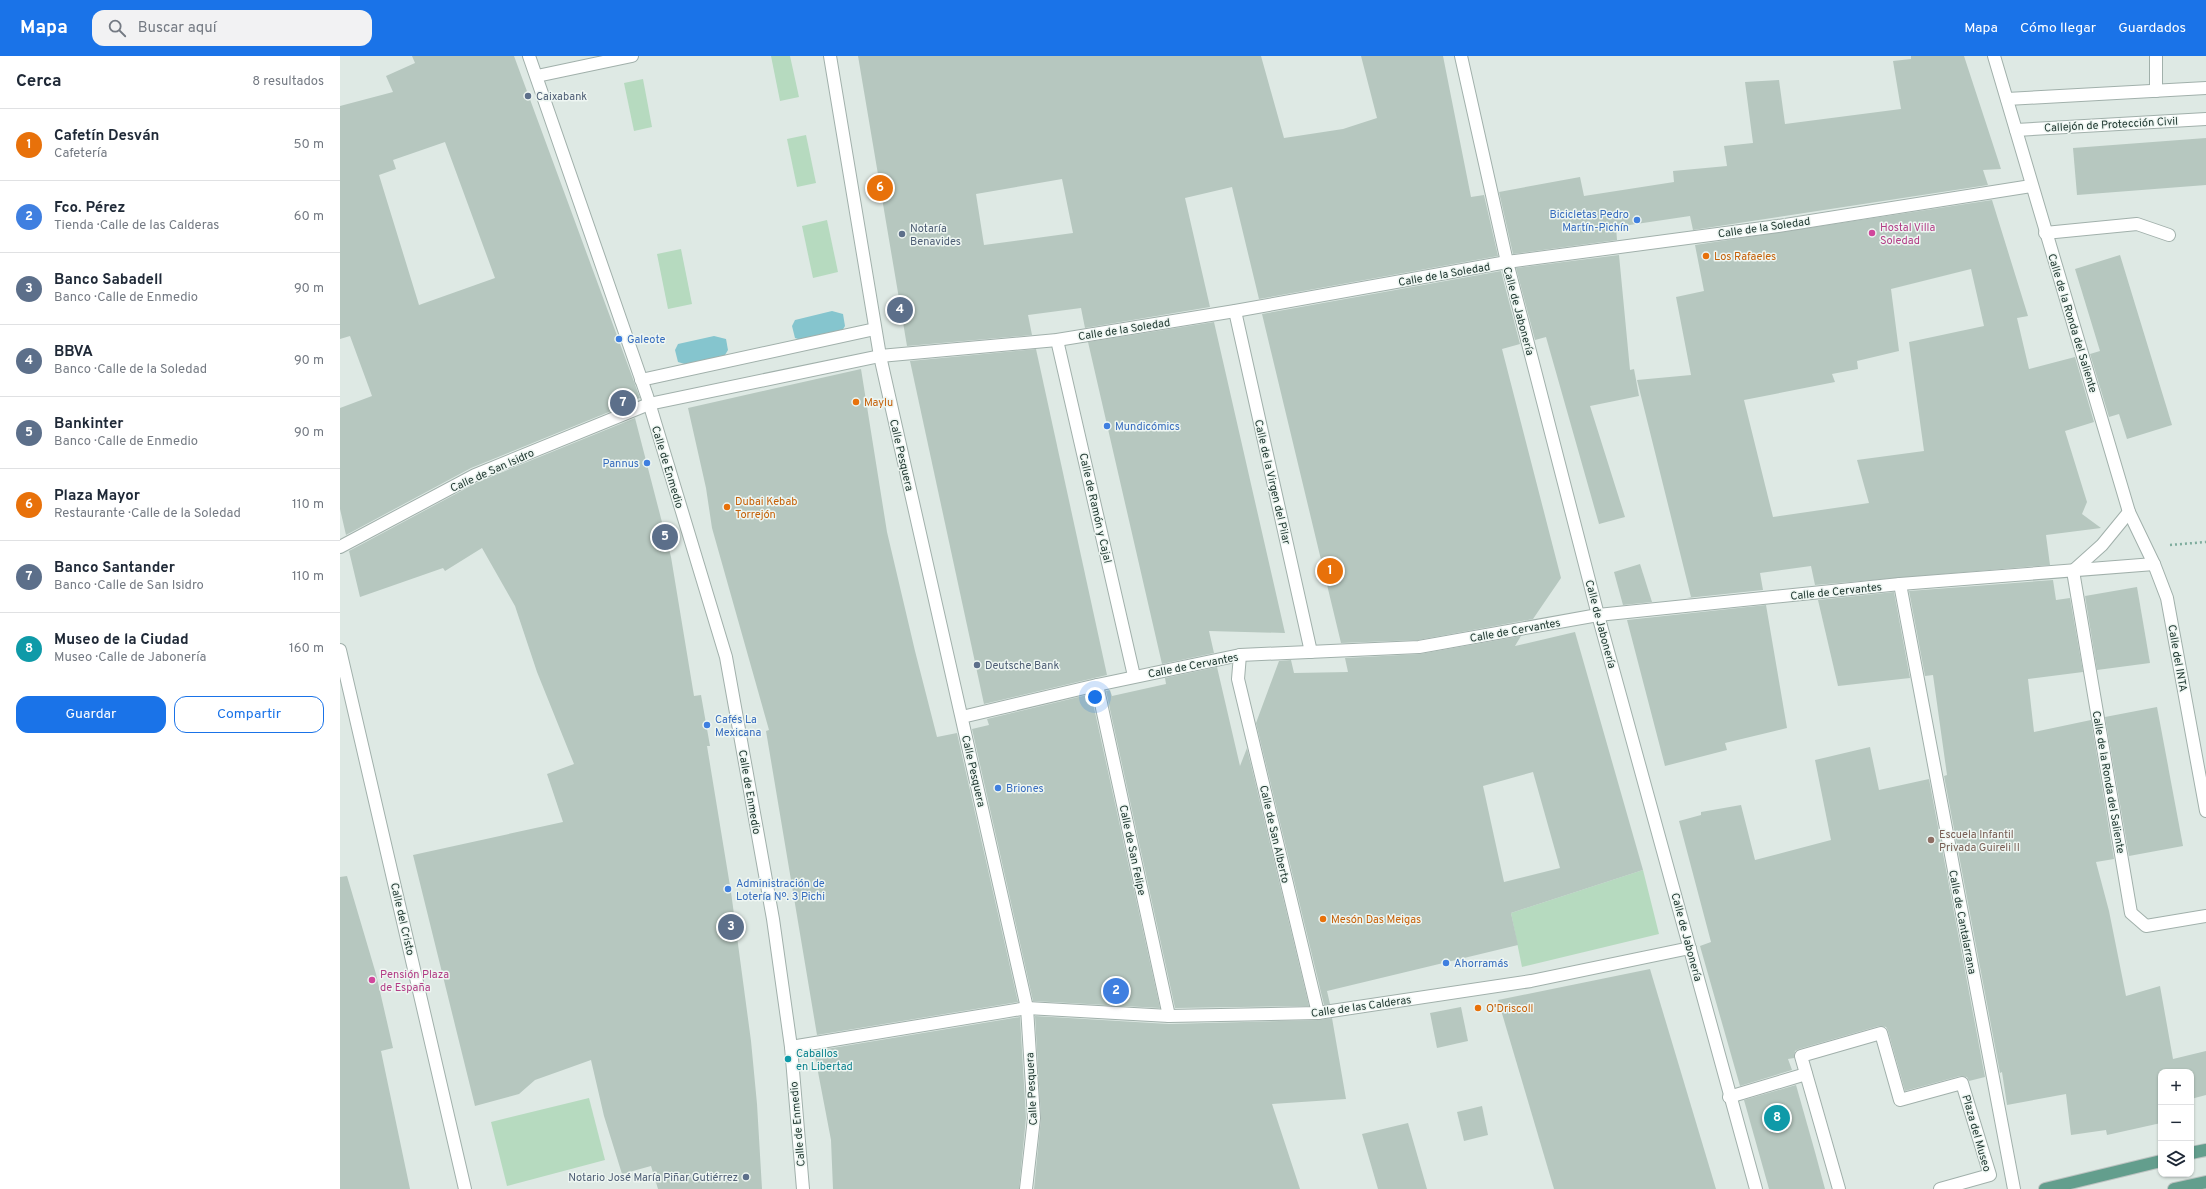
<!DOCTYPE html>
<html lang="es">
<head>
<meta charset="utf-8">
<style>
	body { margin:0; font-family:Overpass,sans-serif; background:#f2f2f3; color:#1f2937 }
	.controls { position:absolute; right:12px; bottom:12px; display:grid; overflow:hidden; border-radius:8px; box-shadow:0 1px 3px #0004 }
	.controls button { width:36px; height:36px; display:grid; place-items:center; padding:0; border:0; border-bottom:1px solid #e0e1e3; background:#fff; color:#1f2937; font:20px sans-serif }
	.you { position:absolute; left:755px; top:641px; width:14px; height:14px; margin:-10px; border:3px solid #fff; border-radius:50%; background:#1a73e8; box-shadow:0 0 0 6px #1a73e833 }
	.badge { display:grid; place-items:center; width:26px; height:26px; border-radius:50%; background:#1a73e8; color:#fff; font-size:13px; font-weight:700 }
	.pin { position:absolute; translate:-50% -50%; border:2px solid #fff; box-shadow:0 1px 4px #0006 }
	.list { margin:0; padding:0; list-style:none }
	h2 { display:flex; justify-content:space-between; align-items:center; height:52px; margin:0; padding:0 16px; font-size:17px }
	h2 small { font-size:13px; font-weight:400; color:#747a83 }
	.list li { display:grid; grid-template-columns:26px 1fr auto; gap:12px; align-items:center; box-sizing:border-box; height:72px; padding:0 16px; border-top:1px solid #e0e1e3 }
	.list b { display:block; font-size:15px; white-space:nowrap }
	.list p { margin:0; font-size:13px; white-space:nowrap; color:#747a83 }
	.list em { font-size:13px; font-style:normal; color:#747a83 }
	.actions { display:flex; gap:8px; padding:12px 16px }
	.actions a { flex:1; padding:9px 0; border:1px solid #1a73e8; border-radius:12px; text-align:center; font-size:14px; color:#1a73e8 }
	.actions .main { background:#1a73e8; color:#fff }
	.icon { flex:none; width:22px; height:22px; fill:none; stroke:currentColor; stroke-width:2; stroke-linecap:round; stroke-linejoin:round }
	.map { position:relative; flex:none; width:1866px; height:1133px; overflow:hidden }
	header { display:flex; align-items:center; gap:24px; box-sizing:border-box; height:56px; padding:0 20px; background:#1a73e8; color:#fff }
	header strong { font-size:19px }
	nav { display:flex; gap:22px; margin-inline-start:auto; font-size:14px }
	.search { width:280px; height:36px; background:#f2f2f3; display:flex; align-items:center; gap:10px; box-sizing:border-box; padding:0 14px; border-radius:12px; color:#747a83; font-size:15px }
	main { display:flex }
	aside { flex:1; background:#fff }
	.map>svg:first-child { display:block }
	.green { fill:#b6dabf }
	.water { fill:#85c5ce }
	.building { fill:#b6c7bf; fill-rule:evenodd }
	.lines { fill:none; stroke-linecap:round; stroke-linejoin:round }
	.minor-casing { stroke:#a1b0ab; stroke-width:14 }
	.major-casing { stroke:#bcc3c1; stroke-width:14 }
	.path { stroke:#7eac9d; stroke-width:2.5; stroke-dasharray:2 3; stroke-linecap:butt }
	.minor { stroke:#fff; stroke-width:12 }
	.major { stroke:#639e8d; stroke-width:12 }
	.service-dot { fill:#5c6f8a; stroke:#eef6f2; stroke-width:1.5 }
	.shop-dot { fill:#3f7fe0; stroke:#eef6f2; stroke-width:1.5 }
	.hotel-dot { fill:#d1479c; stroke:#eef6f2; stroke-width:1.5 }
	.food-dot { fill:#e8710a; stroke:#eef6f2; stroke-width:1.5 }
	.education-dot { fill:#8d6e63; stroke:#eef6f2; stroke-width:1.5 }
	.culture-dot { fill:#0f9aa8; stroke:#eef6f2; stroke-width:1.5 }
	.labels { text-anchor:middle; stroke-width:3; stroke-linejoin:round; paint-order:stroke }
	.service-label { font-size:11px; fill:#4e5e75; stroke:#eef6f2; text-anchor:start }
	.street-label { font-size:11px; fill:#203831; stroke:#eef6f2 }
	.shop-label { font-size:11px; fill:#366cbe; stroke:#eef6f2; text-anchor:start }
	.hotel-label { font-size:11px; fill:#b23c85; stroke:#eef6f2; text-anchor:start }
	.food-label { font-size:11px; fill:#c56008; stroke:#eef6f2; text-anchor:start }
	.education-label { font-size:11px; fill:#785e54; stroke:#eef6f2; text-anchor:start }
	.culture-label { font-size:11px; fill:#0d838f; stroke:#eef6f2; text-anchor:start }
</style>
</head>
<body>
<header>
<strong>Mapa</strong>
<div class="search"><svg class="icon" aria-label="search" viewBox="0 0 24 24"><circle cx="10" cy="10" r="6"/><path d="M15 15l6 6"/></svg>Buscar aquí</div>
<nav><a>Mapa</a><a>Cómo llegar</a><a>Guardados</a></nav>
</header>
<main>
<aside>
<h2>Cerca<small>8 resultados</small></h2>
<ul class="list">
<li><span class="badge" style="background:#e8710a">1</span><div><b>Cafetín Desván</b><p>Cafetería</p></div><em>50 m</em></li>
<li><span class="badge" style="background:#3f7fe0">2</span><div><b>Fco. Pérez</b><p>Tienda · Calle de las Calderas</p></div><em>60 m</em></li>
<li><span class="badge" style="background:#5c6f8a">3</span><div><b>Banco Sabadell</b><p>Banco · Calle de Enmedio</p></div><em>90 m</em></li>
<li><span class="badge" style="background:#5c6f8a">4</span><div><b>BBVA</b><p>Banco · Calle de la Soledad</p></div><em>90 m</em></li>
<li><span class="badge" style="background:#5c6f8a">5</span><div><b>Bankinter</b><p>Banco · Calle de Enmedio</p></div><em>90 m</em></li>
<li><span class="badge" style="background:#e8710a">6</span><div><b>Plaza Mayor</b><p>Restaurante · Calle de la Soledad</p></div><em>110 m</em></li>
<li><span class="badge" style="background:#5c6f8a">7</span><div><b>Banco Santander</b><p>Banco · Calle de San Isidro</p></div><em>110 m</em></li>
<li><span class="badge" style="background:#0f9aa8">8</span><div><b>Museo de la Ciudad</b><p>Museo · Calle de Jabonería</p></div><em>160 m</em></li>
</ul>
<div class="actions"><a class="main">Guardar</a><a>Compartir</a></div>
</aside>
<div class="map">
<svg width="1866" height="1133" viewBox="0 0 1866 1133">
	<rect width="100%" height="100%" fill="#dee9e4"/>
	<!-- green -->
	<g class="green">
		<polygon points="431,0 450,0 459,41 440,45"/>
		<polygon points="303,23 312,71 294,75 284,27"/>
		<polygon points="466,79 476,127 457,131 447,83"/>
		<polygon points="487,164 498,216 473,222 462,170"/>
		<polygon points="341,193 352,248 328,253 317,198"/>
		<polygon points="1303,814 1319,878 1182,911 1171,857"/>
		<polygon points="249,1042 265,1104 167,1130 151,1066"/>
	</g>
	<!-- water -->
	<g class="water">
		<polygon points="492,255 503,258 505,270 502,275 461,284 455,282 452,270 455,264"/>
		<polygon points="374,280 386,283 388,294 385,299 348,309 338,306 335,294 338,288"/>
	</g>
	<!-- building -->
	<g class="building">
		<path d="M72,0H174L300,342L290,345L291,347L131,412L6,479L0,453V352L32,340L10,280L0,283V50L53,36L46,20L75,7ZM105,86L155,222L79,249L39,119L56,113L53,104Z"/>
		<path d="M518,0H921L944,82L1003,73L1037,62L1021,0H1103L1131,141L1144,139L1158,200L919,243L892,131L845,142L870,251L745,272L741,252L688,259L692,279L567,290ZM722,123L733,177L644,189L636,138Z"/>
		<polygon points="1571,0 1624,0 1661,113 1643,114 1648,129 1353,174 1350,160 1276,171 1277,184 1173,198 1159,136 1240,121 1244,140 1334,126 1333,115 1387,110 1384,90 1413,87 1405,26 1439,24 1445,68 1561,53 1553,5 1571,3"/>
		<polygon points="1866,82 1866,129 1737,139 1733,92"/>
		<path d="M1652,144L1688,260L1677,262L1689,313L1735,301L1754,366L1725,375L1747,446L1742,458L1761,472L1706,479L1710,509L1475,529L1471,510L1420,517L1423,534L1347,542L1351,541L1297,324L1351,319L1336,241L1364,235L1355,189ZM1631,213L1644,270L1569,286L1584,395L1517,404L1529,447L1433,461L1404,344L1495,326L1492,318L1518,313L1517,305L1559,295L1551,233Z"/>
		<polygon points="1279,199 1290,314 1294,313 1299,340 1250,350 1285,461 1259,468 1206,281 1195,284 1176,212"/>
		<polygon points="1780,199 1832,369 1787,383 1779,358 1769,361 1750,298 1760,295 1735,213"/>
		<polygon points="1161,215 1180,288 1162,293 1221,522 1193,563 1078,584 1001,587 922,258"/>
		<polygon points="874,266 945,577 869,575 874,597 822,608 748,286"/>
		<polygon points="696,293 767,619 644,648 570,305"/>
		<polygon points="521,313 547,476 575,595 597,681 617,677 678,946 477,979 426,675 429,674 372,472 366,432 348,352"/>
		<polygon points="295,362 331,501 354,640 361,639 370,690 367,690 391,836 411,985 417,1048 422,1133 318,1133 311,1110 282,1118 264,1060 251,1004 195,1024 179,1038 135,1050 73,799 223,766 207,718 234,708 197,616 175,550 142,492 105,515 103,512 20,541 9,495 138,426"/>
		<polygon points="1300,508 1312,546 1283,549 1274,516"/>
		<polygon points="1713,524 1716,544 1730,542 1743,616 1688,623 1694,676 1751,664 1774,803 1756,806 1769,855 1786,940 1820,930 1833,1003 1866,995 1866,1039 1851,1043 1851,1016 1821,1016 1821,1067 1767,1079 1766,1074 1731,1079 1726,1038 1667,1049 1662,1016 1660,1017 1604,720 1607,719 1593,619 1585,620 1569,535"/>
		<polygon points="1797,531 1810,607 1757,614 1745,540"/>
		<polygon points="1554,536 1570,622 1498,630 1478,544"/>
		<polygon points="1426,549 1447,672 1385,687 1387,694 1325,710 1287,564"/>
		<path d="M1235,576L1303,814L1171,857L1178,889L987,935L990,948L984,949L916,667L939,605L951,604L954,617L1008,616L1005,602L1080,598L1181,580L1175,590ZM1193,716L1220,812L1164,826L1143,730Z"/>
		<polygon points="877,611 900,710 907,692 969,950 835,952 766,635 770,634 772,640 826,628 825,622"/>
		<polygon points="751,638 820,952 693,945 632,673 649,669 647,663"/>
		<polygon points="1817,651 1843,790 1789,800 1765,661"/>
		<polygon points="1530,691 1539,734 1589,723 1645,1021 1629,1025 1627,1021 1620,1020 1565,1035 1548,975 1546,971 1539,970 1459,993 1455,995 1454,1002 1448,1003 1452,1014 1400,1030 1360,890 1371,886 1339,765 1361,759 1361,756 1401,749 1415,804 1491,784 1475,704"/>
		<polygon points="7,820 36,918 53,992 41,995 70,1133 0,1133 0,821"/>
		<polygon points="1310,913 1376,1133 1214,1133 1158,944"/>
		<polygon points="1121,951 1128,985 1097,992 1090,957"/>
		<polygon points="695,960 829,968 978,964 992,962 1006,1043 932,1048 960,1133 694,1133 701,1062"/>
		<polygon points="680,961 686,1062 679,1133 493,1133 491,1084 474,995"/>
		<polygon points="1456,1029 1475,1096 1485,1133 1429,1133 1404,1044"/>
		<polygon points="1142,1050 1148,1079 1124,1085 1117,1056"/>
		<polygon points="1068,1067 1087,1133 1038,1133 1022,1078"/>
	</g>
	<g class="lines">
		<!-- minor casing -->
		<g class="minor-casing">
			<g id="minor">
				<polyline points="189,0 307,340 386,601 433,863 451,991 463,1133"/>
				<polyline points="490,0 540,300 687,952 694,1062 686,1133"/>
				<polyline points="1121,0 1167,206 1258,559 1416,1133"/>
				<polyline points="1654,0 1789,456 1814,508 1827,542 1866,755"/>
				<polyline points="1816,1 1816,35"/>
				<polyline points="197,20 292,0"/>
				<polyline points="1667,43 1866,32"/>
				<polyline points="1676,74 1866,63"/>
				<polyline points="1705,177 1797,168 1829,179"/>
				<polyline points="895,255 971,596"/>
				<polyline points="717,284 794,620"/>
				<polyline points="301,324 535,273"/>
				<polyline points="0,491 135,419 309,348 540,300 717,284 895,255 1167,206 1438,170 1691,130"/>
				<polyline points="1733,515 1791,857 1806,870 1866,860"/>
				<polyline points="1733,515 1762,489 1789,456"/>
				<polyline points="1560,528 1674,1133"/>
				<polyline points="0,594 125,1133"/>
				<polyline points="900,599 898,623 978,957"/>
				<polyline points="757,629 829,960"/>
				<polyline points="622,661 757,629 900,599 1079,591 1258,559 1560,528 1814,508"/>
				<polyline points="451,991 687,952 829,960 978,957 1191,925 1350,892"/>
				<polyline points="1389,1041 1466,1018"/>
				<polyline points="1499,1133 1461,1000 1541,977 1560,1044 1622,1027 1650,1119 1600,1133"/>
			</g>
		</g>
		<!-- major casing -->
		<g class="major-casing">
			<g id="major">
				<polyline points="1851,1097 1866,1094"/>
				<polyline points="1705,1133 1821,1105"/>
				<polyline points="1834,1133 1866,1126"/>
			</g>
		</g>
		<!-- path -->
		<polyline class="path" points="1830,489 1866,486"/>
		<!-- minor -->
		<use href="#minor" class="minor"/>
		<!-- major -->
		<use href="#major" class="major"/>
	</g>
	<!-- markers -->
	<g class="service-dot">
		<circle cx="188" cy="40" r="4"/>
		<circle cx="562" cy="178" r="4"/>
		<circle cx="637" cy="609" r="4"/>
		<circle cx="406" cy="1121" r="4"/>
	</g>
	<g class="shop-dot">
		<circle cx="1297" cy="164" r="4"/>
		<circle cx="279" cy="283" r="4"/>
		<circle cx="767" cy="370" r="4"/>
		<circle cx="307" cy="407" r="4"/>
		<circle cx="367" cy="669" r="4"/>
		<circle cx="658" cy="732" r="4"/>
		<circle cx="388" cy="833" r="4"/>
		<circle cx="1106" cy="907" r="4"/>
	</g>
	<g class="hotel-dot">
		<circle cx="1532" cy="177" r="4"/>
		<circle cx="32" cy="924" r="4"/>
	</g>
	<g class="food-dot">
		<circle cx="1366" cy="200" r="4"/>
		<circle cx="516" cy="346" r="4"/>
		<circle cx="387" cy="451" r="4"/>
		<circle cx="983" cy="863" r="4"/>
		<circle cx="1138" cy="952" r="4"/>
	</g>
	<circle class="education-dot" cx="1591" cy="784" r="4"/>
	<circle class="culture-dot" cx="448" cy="1003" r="4"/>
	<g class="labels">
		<!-- service labels -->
		<g class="service-label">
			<text x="196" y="44">Caixabank</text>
			<text x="570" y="176">Notaría<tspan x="570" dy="13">Benavides</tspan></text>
			<text x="645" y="613">Deutsche Bank</text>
			<text x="398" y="1125" text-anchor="end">Notario José María Piñar Gutiérrez</text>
		</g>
		<!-- street labels -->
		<g class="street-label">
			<text transform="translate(1771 68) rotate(-3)" y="4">Callejón de Protección Civil</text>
			<text transform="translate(1424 171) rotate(-8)" y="4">Calle de la Soledad</text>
			<text transform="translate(1104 218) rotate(-10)" y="4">Calle de la Soledad</text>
			<text transform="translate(1179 255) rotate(75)" y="4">Calle de Jabonería</text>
			<text transform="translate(1733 267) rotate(73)" y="4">Calle de la Ronda del Saliente</text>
			<text transform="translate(784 273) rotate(-9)" y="4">Calle de la Soledad</text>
			<text transform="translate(562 399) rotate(77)" y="4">Calle Pesquera</text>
			<text transform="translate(328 411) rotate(73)" y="4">Calle de Enmedio</text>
			<text transform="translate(152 414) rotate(-24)" y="4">Calle de San Isidro</text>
			<text transform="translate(933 426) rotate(77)" y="4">Calle de la Virgen del Pilar</text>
			<text transform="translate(756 452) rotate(77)" y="4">Calle de Ramón y Cajal</text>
			<text transform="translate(1496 535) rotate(-6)" y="4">Calle de Cervantes</text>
			<text transform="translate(1261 568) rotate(75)" y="4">Calle de Jabonería</text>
			<text transform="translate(1175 574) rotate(-10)" y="4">Calle de Cervantes</text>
			<text transform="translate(1838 602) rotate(80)" y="4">Calle del INTA</text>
			<text transform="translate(853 609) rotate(-11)" y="4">Calle de Cervantes</text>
			<text transform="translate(634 715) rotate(77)" y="4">Calle Pesquera</text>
			<text transform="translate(1769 726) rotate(80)" y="4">Calle de la Ronda del Saliente</text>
			<text transform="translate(410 736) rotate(80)" y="4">Calle de Enmedio</text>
			<text transform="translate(935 778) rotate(77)" y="4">Calle de San Alberto</text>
			<text transform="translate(793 794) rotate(78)" y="4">Calle de San Felipe</text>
			<text transform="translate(63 863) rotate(77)" y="4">Calle del Cristo</text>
			<text transform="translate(1623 866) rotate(79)" y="4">Calle de Cantalarrana</text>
			<text transform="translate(1347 881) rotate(75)" y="4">Calle de Jabonería</text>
			<text transform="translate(1021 950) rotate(-8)" y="4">Calle de las Calderas</text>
			<text transform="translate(691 1033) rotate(-93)" y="4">Calle Pesquera</text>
			<text transform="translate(457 1068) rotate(-95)" y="4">Calle de Enmedio</text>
			<text transform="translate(1637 1077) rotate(74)" y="4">Plaza del Museo</text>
		</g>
		<!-- shop labels -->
		<g class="shop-label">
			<text x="1289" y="162" text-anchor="end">Bicicletas Pedro<tspan x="1289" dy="13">Martín-Pichín</tspan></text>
			<text x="287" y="287">Galeote</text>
			<text x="775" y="374">Mundicómics</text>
			<text x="299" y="411" text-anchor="end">Pannus</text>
			<text x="375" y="667">Cafés La<tspan x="375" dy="13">Mexicana</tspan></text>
			<text x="666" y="736">Briones</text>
			<text x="396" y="831">Administración de<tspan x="396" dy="13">Lotería Nº. 3 Pichi</tspan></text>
			<text x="1114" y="911">Ahorramás</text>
		</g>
		<!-- hotel labels -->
		<g class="hotel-label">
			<text x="1540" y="175">Hostal Villa<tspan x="1540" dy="13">Soledad</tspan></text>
			<text x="40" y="922">Pensión Plaza<tspan x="40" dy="13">de España</tspan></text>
		</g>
		<!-- food labels -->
		<g class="food-label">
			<text x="1374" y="204">Los Rafaeles</text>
			<text x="524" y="350">Maylu</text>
			<text x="395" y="449">Dubai Kebab<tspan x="395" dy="13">Torrejón</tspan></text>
			<text x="991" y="867">Mesón Das Meigas</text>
			<text x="1146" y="956">O'Driscoll</text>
		</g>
		<!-- education labels -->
		<g class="education-label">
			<text x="1599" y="782">Escuela Infantil<tspan x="1599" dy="13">Privada Guireli II</tspan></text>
		</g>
		<!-- culture labels -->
		<g class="culture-label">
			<text x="456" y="1001">Caballos<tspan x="456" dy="13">en Libertad</tspan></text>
		</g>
	</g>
</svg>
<div class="controls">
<button>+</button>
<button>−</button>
<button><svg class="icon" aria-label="layers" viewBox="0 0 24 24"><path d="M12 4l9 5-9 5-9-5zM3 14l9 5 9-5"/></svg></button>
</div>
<div class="you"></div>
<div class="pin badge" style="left:990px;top:515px;background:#e8710a">1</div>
<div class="pin badge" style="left:776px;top:935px;background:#3f7fe0">2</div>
<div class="pin badge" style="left:391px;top:871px;background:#5c6f8a">3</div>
<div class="pin badge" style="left:560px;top:254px;background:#5c6f8a">4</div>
<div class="pin badge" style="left:325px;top:481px;background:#5c6f8a">5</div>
<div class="pin badge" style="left:540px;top:132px;background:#e8710a">6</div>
<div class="pin badge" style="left:283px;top:347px;background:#5c6f8a">7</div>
<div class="pin badge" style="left:1437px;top:1062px;background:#0f9aa8">8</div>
</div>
</main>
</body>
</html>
